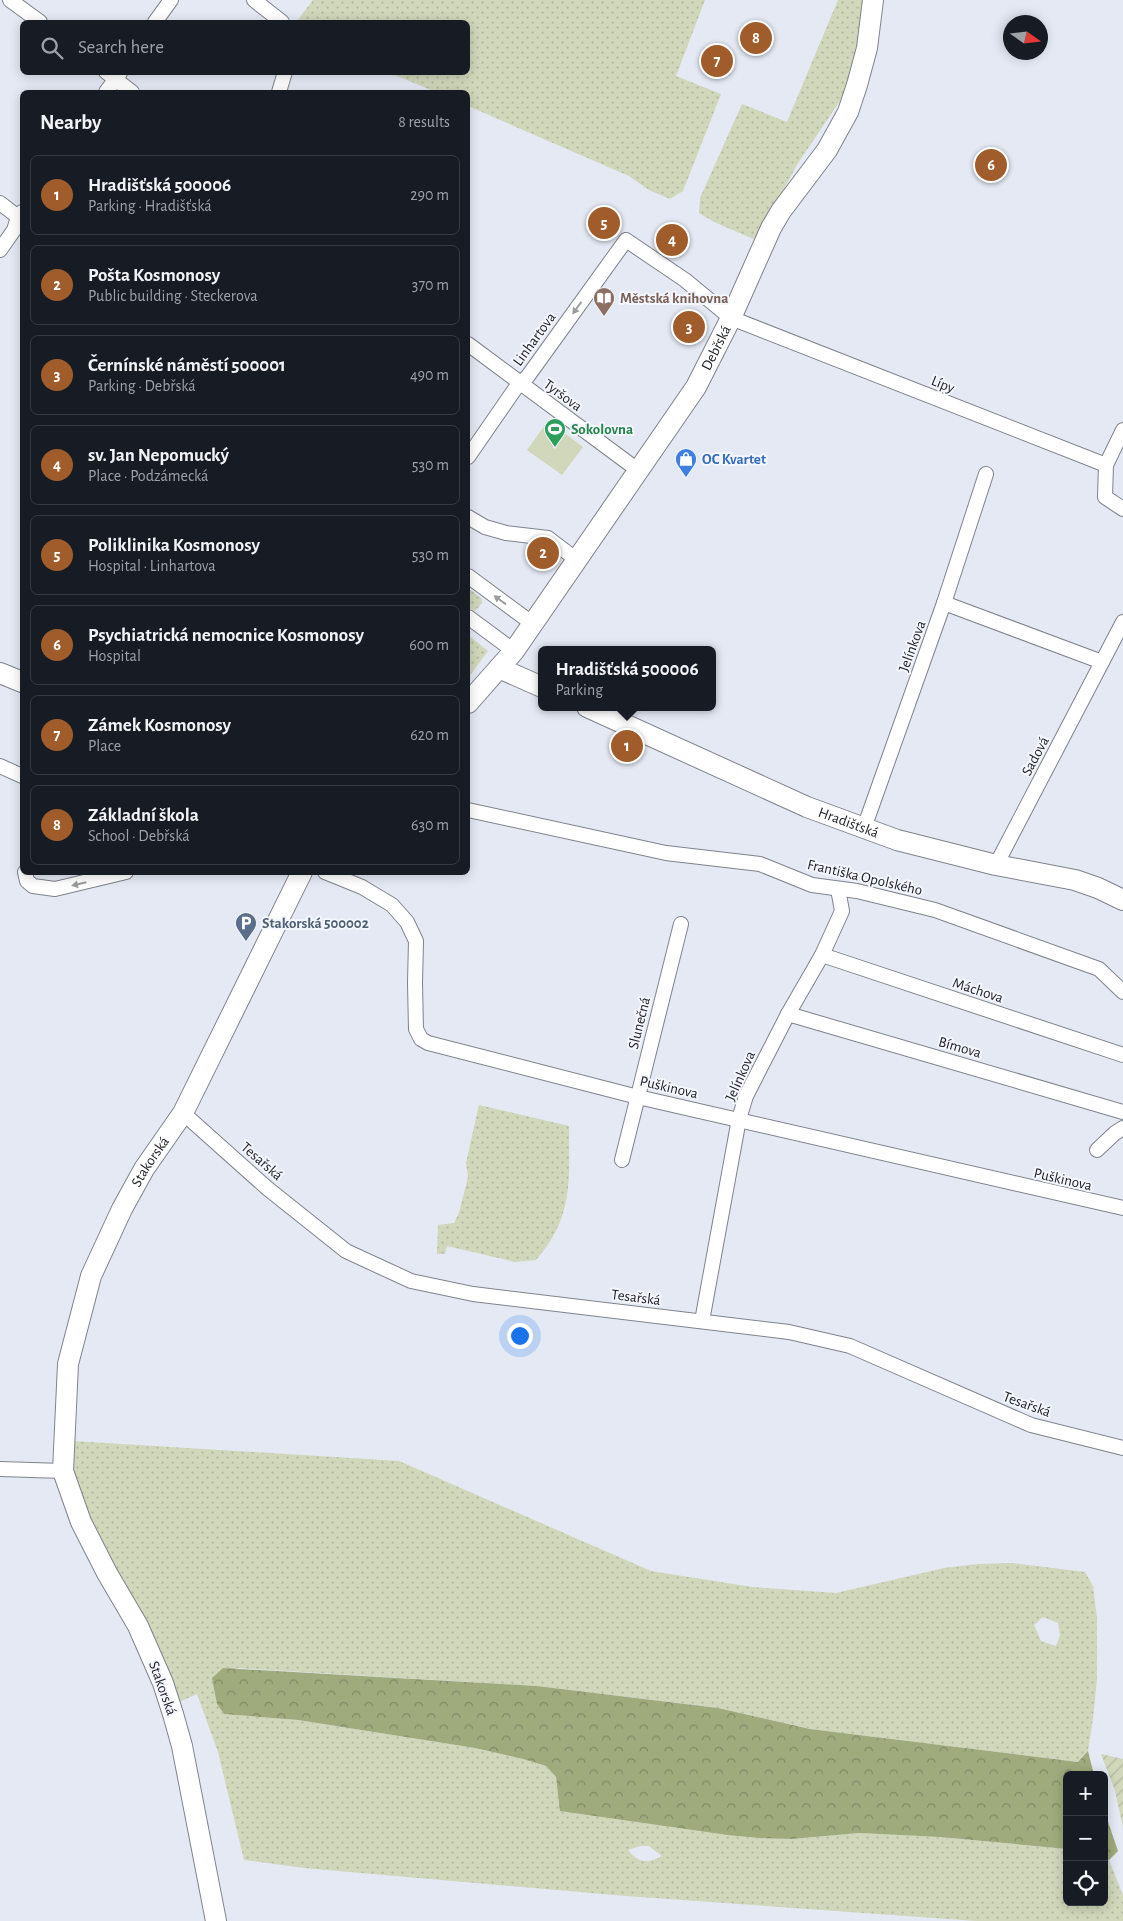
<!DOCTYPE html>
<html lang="en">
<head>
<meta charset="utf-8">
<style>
	body { margin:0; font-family:"Alegreya Sans",sans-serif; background:#20242c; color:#f1f3f6 }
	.controls { position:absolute; right:15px; bottom:15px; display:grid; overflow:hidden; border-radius:8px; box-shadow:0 2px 12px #0003 }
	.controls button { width:45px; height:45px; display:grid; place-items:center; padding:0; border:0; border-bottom:1px solid #363941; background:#171b24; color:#f1f3f6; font:25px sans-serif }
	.compass { position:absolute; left:1003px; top:15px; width:45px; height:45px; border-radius:50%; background:#171b24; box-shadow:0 2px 12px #0003; rotate:104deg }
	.you { position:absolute; left:519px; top:1335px; width:18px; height:18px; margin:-12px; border:4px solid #fff; border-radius:50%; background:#1a73e8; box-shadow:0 0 0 8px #1a73e833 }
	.badge { display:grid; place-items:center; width:32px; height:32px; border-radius:50%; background:#a05d2b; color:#fff; font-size:16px; font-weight:700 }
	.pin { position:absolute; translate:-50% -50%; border:2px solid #fff; box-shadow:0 1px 5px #0006 }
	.popup { position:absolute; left:538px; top:646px; width:178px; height:65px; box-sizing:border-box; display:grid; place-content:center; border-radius:8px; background:#171b24; filter:drop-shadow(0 1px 4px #0005); font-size:16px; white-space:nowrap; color:#9ea1a6 }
	.popup b { font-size:19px; color:#f1f3f6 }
	.popup::after { content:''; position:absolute; left:50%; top:100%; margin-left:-10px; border:10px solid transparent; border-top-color:#171b24 }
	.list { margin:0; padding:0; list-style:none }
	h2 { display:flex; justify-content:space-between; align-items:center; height:65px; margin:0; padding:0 20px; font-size:21px }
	h2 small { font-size:16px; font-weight:400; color:#9ea1a6 }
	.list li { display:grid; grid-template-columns:32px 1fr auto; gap:15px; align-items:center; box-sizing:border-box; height:80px; margin:0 10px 10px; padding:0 10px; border:1px solid #363941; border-radius:8px }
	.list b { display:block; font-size:19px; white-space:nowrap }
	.list p { margin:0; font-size:16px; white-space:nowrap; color:#9ea1a6 }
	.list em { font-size:16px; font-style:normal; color:#9ea1a6 }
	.icon { flex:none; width:28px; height:28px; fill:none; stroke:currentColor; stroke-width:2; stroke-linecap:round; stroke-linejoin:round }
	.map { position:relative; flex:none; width:1123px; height:1921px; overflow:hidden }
	.search { position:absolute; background:#171b24; box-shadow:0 2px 12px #0003; left:20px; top:20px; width:450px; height:55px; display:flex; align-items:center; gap:12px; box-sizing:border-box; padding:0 18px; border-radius:8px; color:#9ea1a6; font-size:19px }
	.panel { position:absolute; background:#171b24; box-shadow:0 2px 12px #0003; left:20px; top:90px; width:450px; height:785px; border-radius:8px }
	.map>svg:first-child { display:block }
	.grass { fill:url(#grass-dots); fill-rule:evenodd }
	.forest { fill:url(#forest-crowns) }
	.garden { fill:url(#garden-furrows) }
	.pitch { fill:#d0d7ba }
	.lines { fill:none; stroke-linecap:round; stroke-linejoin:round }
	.street-casing { stroke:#7e838c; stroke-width:16 }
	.secondary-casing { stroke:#7e838c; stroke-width:22 }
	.street { stroke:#fff; stroke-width:14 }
	.secondary { stroke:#fff; stroke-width:20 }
	.oneway { fill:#9b9c9d }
	.labels { text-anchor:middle; stroke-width:4; stroke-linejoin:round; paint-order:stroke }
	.education-label { font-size:15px; font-weight:bold; fill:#785e54; stroke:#f3f6fd; text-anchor:start }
	.street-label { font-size:15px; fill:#202226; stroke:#f3f6fd }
	.leisure-label { font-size:15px; font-weight:bold; fill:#27864d; stroke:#f3f6fd; text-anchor:start }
	.shop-label { font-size:15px; font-weight:bold; fill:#366cbe; stroke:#f3f6fd; text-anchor:start }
	.service-label { font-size:15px; font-weight:bold; fill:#4e5e75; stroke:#f3f6fd; text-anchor:start }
</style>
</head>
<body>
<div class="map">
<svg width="1123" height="1921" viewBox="0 0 1123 1921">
	<defs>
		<pattern id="grass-dots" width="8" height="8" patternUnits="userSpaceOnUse" patternTransform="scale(1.25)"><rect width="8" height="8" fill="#d0d7ba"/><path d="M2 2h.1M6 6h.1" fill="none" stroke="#b2b8a0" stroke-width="1.8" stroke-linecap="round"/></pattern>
		<pattern id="forest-crowns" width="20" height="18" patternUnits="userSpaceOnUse" patternTransform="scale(1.25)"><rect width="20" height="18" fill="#9faa7d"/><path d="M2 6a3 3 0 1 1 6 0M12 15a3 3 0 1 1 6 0" fill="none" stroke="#818a66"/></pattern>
		<pattern id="garden-furrows" width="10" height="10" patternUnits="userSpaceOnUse" patternTransform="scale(1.25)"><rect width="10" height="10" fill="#d0d7ba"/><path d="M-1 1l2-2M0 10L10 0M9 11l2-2" fill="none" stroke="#b2b8a0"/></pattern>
	</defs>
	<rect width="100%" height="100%" fill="#e4e9f4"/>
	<!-- grass -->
	<g class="grass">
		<polygon points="313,0 705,0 676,76 721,94 683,191 670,199 649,190 629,176 468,106 468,92 436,92 390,73 468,72 468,22 300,22 298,20"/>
		<polygon points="838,0 864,0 860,46 842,98 798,163 756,240 714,222 699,213 700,198 742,104 787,122"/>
		<polygon points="468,588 481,598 482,603 475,611 468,607"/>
		<polygon points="468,635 488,651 468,678"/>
		<path d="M479,1105L569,1126C569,1179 574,1217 536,1260L515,1262L447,1246L445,1254H437L438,1225L454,1223L459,1213L468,1177L466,1163Z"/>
		<path d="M73,1441L399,1461L651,1571L752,1587L836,1593L944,1568L978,1564L1011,1563L1085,1572L1093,1586L1097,1618V1679L1093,1719L1088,1751L1078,1762L810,1729L718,1708L537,1686L237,1668L216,1695L217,1704L224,1714L298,1720L475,1748L523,1759L546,1766L556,1777L561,1811L792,1839L859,1833L940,1837L1067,1849V1902H1104V1858L1109,1860L1123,1895V1921H976L626,1896L304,1868L244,1860L218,1752L197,1694L177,1703L84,1520L67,1442ZM1043,1617L1058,1623L1060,1635L1056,1646L1041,1641L1034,1625ZM640,1846H649L662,1856C647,1864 638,1863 628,1850Z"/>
	</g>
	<!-- forest -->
	<g class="forest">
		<polygon points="223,1668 537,1686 718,1708 810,1729 1078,1762 1088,1751 1094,1775 1067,1775 1067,1849 940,1837 859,1833 792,1839 760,1838 728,1835 560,1811 556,1777 546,1766 523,1759 475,1748 298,1720 224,1714 217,1704 212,1678"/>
		<polygon points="1104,1810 1118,1851 1109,1860 1104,1858"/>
	</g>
	<!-- garden -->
	<polygon class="garden" points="1101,1754 1123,1759 1123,1827 1115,1791"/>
	<!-- pitch -->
	<polygon class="pitch" points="548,421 583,447 562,475 527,450"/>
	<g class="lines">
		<!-- street casing -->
		<g class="street-casing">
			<g id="street">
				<polyline points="10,0 40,22"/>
				<polyline points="254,0 282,22"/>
				<polyline points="155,22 171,0"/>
				<polyline points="106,72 132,92"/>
				<polyline points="106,92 120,73"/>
				<polyline points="279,92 285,72"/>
				<polyline points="0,203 22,220"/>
				<polyline points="0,250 14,230 18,217 22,212"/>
				<polyline points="468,344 639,471"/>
				<polyline points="1123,430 1106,465 1105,497 1123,509"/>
				<polyline points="468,457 515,389 528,376 626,240 685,280 731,318 1106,465"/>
				<polyline points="468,517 485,527 506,533 548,538 577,560"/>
				<polyline points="468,576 533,624"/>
				<polyline points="944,603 1102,662"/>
				<polyline points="468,617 514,651"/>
				<polyline points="0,766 22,776"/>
				<polyline points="468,810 666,853 760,864 812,885 857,891 935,910 1099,969 1123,992"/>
				<polyline points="864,828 944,603 986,474"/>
				<polyline points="996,865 1123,622"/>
				<polyline points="25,872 27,881 33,886 55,889 126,872"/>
				<polyline points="325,872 362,887 392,905 407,922 416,941 415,983 416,1029 421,1039 428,1043 638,1097 1123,1208"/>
				<polyline points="822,955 1123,1055"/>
				<polyline points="788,1014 1123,1112"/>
				<polyline points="183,1113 267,1188 346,1251 411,1281 473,1294 789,1332 850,1346 1031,1425 1123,1448"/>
				<polyline points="1097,1150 1115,1133 1123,1128"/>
				<polyline points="622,1160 681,924"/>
				<polyline points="702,1321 739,1119 746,1096 788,1014 822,955 842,911 838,889"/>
				<polyline points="0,1469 63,1471"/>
			</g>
		</g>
		<!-- secondary casing -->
		<g class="secondary-casing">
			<g id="secondary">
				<polyline points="499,668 542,687"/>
				<polyline points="0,673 22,682"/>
				<path id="s1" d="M468,703L514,651L696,387L731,318L771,228L781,211L827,150L848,112L857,85L867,48L873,0"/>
				<path id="s2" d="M587,707L807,807L897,840L996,865L1075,880L1098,888L1123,900"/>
				<path id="s3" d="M216,1921L182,1746L173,1714L163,1683L138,1626L107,1573L81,1522L63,1471L68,1364L91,1276L122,1209L144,1169L183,1113L302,872"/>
			</g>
		</g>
		<!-- street -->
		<use href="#street" class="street"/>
		<!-- secondary -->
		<use href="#secondary" class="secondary"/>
	</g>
	<!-- one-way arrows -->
	<defs><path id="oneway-solid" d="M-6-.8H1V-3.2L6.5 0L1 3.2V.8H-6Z" transform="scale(1.25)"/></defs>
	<g class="oneway">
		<use href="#oneway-solid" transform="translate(577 308) rotate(126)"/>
		<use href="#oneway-solid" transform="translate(500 600) rotate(-144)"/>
		<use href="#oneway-solid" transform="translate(79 884) rotate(167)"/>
	</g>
	<!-- icons -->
	<defs>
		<g id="library-pin" transform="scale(1.125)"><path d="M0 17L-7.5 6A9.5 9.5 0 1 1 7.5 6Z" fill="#8d6e63" stroke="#f3f6fd"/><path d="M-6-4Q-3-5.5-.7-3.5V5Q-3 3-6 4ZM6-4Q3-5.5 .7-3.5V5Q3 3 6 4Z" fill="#fff"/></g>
		<g id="stadium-pin" transform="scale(1.125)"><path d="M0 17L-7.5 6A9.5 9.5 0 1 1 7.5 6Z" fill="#2e9e5b" stroke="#f3f6fd"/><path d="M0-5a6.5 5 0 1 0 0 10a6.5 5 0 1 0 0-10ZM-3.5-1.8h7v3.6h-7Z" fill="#fff"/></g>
		<g id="shop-pin" transform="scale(1.125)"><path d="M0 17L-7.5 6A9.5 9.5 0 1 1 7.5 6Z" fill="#3f7fe0" stroke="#f3f6fd"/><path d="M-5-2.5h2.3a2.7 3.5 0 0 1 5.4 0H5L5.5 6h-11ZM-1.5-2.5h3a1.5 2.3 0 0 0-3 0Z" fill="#fff"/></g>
		<g id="parking-pin" transform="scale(1.125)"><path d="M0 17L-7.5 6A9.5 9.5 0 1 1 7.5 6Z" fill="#5c6f8a" stroke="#f3f6fd"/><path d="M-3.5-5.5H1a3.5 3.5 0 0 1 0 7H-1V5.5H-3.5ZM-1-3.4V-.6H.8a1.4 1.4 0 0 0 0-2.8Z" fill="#fff"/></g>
	</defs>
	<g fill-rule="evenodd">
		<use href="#library-pin" x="604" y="298"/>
		<use href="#stadium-pin" x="555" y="429"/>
		<use href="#shop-pin" x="686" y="459"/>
		<use href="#parking-pin" x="246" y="923"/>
	</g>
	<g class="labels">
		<!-- education labels -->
		<g class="education-label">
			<text x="620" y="303">Městská knihovna</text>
		</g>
		<!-- street labels -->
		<g class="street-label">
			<text transform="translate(534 339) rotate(-54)" y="5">Linhartova</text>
			<text dy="5" stroke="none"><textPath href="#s1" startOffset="434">Debřská</textPath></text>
			<text transform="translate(943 384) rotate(22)" y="5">Lípy</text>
			<text transform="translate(563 395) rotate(36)" y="5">Tyršova</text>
			<text transform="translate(912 646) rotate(-70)" y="5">Jelínkova</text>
			<text transform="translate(1035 756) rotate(-62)" y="5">Sadová</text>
			<text dy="5" stroke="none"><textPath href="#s2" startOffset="286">Hradišťská</textPath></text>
			<text transform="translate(865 877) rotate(13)" y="5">Františka Opolského</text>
			<text transform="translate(978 990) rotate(18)" y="5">Máchova</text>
			<text transform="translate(639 1023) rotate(-76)" y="5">Slunečná</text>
			<text transform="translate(960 1047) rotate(16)" y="5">Bímova</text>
			<text transform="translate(740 1076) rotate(-66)" y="5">Jelínkova</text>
			<text transform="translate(669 1087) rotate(13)" y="5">Puškinova</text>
			<text transform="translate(262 1161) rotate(41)" y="5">Tesařská</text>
			<text dy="5" stroke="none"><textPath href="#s3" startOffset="806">Stakorská</textPath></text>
			<text transform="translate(1063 1179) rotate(13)" y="5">Puškinova</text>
			<text transform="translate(636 1297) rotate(7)" y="5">Tesařská</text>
			<text transform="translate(1027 1404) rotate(20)" y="5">Tesařská</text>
			<text transform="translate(163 1688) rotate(70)" y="5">Stakorská</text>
		</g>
		<!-- leisure labels -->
		<g class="leisure-label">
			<text x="571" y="434">Sokolovna</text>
		</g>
		<!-- shop labels -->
		<g class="shop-label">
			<text x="702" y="464">OC Kvartet</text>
		</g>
		<!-- service labels -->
		<g class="service-label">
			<text x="262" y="928">Stakorská 500002</text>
		</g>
	</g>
</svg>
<div class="controls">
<button>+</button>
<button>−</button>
<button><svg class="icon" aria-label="locate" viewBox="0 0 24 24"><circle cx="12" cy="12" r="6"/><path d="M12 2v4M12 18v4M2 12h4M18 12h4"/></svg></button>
</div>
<svg class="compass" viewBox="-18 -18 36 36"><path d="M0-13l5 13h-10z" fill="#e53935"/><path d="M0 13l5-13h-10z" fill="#9ea1a6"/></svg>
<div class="you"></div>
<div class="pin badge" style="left:627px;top:746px">1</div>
<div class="popup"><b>Hradišťská 500006</b>Parking</div>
<div class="pin badge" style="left:543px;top:553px">2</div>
<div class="pin badge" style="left:689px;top:327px">3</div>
<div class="pin badge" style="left:672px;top:240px">4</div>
<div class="pin badge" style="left:604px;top:223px">5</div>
<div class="pin badge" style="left:991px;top:165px">6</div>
<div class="pin badge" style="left:717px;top:61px">7</div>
<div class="pin badge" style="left:756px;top:38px">8</div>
<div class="search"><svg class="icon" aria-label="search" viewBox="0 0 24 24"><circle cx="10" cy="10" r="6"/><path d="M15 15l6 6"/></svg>Search here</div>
<section class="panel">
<h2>Nearby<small>8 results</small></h2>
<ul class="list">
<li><span class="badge">1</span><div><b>Hradišťská 500006</b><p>Parking · Hradišťská</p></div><em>290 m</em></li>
<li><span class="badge">2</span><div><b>Pošta Kosmonosy</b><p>Public building · Steckerova</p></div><em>370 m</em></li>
<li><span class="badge">3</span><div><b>Černínské náměstí 500001</b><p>Parking · Debřská</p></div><em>490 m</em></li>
<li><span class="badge">4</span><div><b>sv. Jan Nepomucký</b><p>Place · Podzámecká</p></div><em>530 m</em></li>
<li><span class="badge">5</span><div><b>Poliklinika Kosmonosy</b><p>Hospital · Linhartova</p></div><em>530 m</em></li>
<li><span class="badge">6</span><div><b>Psychiatrická nemocnice Kosmonosy</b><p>Hospital</p></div><em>600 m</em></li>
<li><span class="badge">7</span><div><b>Zámek Kosmonosy</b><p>Place</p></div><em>620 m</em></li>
<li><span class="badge">8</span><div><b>Základní škola</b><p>School · Debřská</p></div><em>630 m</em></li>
</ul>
</section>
</div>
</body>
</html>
